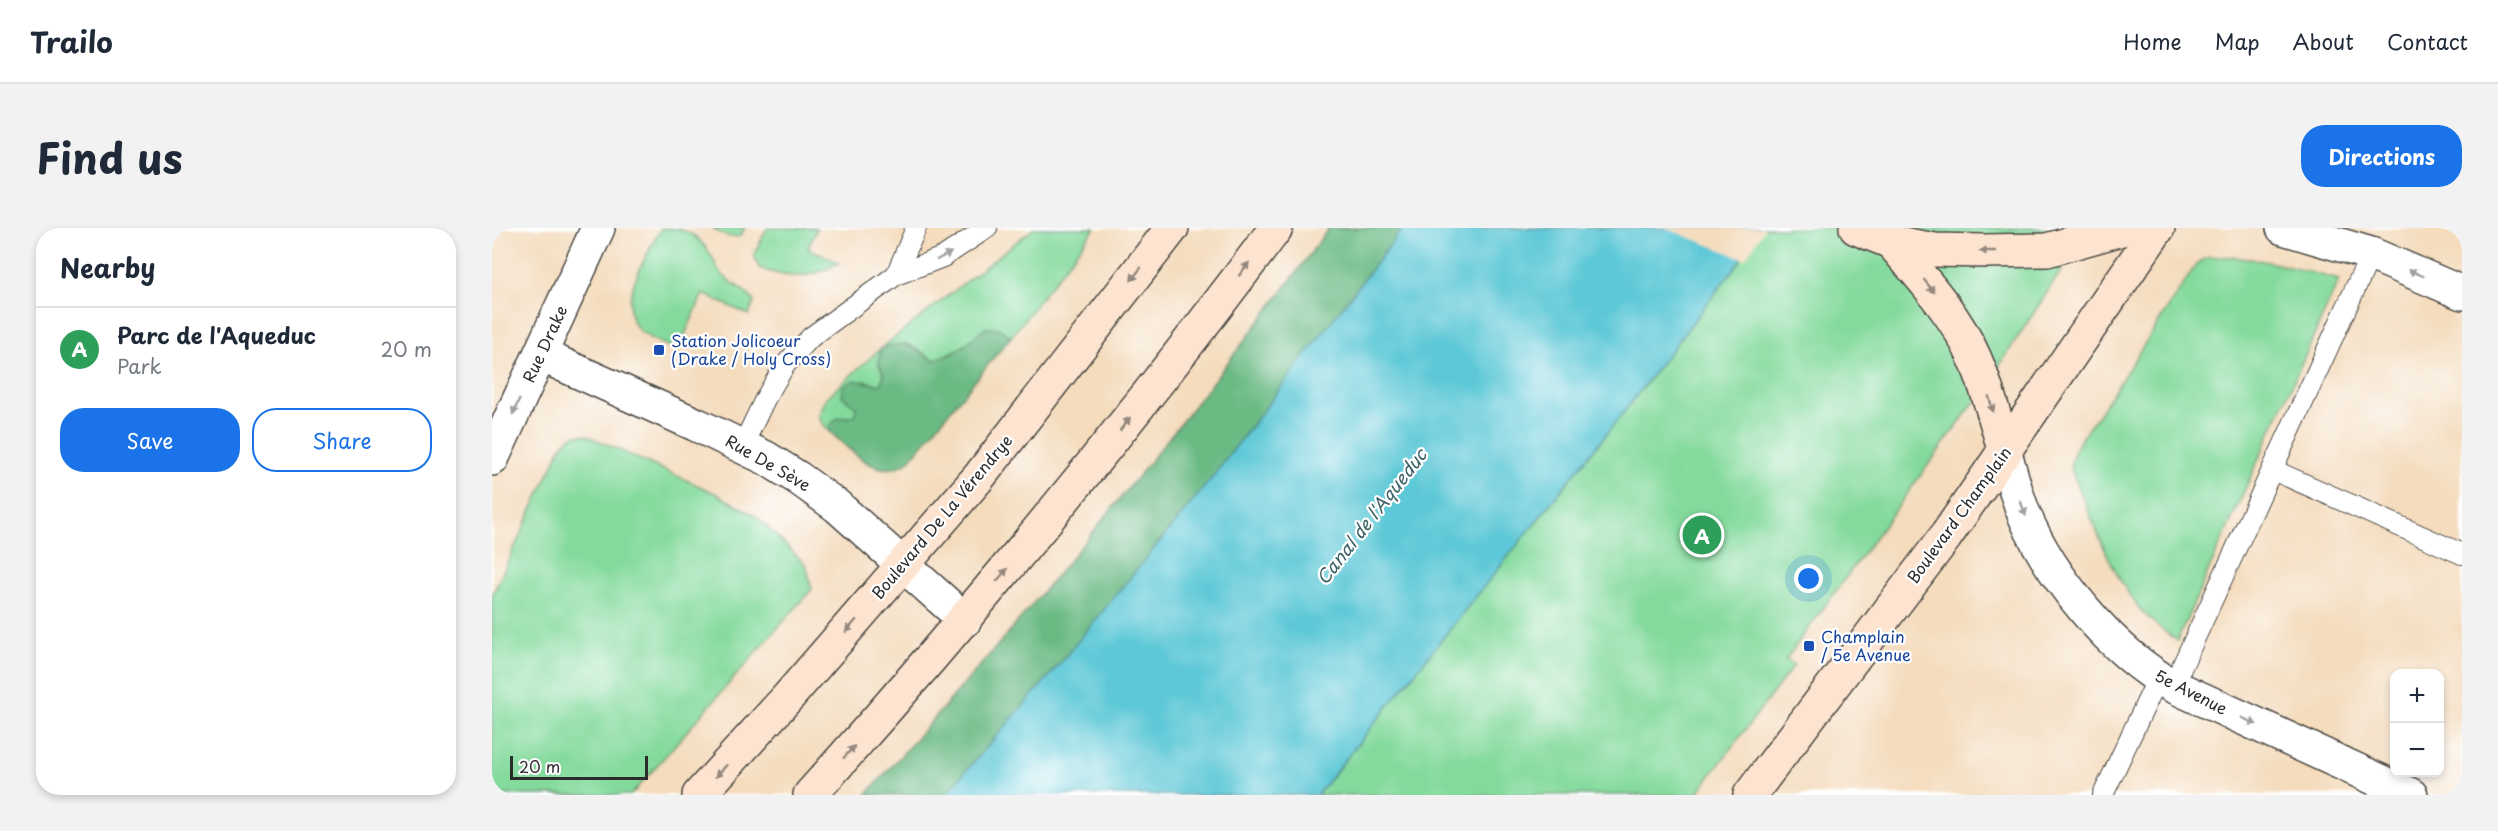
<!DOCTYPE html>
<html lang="en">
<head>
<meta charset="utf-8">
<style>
	body { margin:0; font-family:"Playpen Sans",sans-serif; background:#f2f2f3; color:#1f2937 }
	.controls { position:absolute; right:18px; bottom:18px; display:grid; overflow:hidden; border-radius:12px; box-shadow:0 3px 9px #0003 }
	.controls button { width:54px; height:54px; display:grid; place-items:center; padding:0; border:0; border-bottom:2px solid #e0e1e3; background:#fff; color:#1f2937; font:30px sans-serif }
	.scale { position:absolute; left:18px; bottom:15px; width:138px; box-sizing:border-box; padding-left:6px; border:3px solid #2b2b2b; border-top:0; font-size:16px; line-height:21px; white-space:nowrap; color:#2b2b2b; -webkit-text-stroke:4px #fff; paint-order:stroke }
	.you { position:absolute; left:1317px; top:351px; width:21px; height:21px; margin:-15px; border:4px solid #fff; border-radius:50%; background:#1a73e8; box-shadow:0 0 0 9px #1a73e833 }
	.badge { display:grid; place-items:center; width:39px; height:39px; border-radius:50%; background:#1a73e8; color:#fff; font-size:20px; font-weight:700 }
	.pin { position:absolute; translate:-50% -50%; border:3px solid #fff; box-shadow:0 2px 6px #0006 }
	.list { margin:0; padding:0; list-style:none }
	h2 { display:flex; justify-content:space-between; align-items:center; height:78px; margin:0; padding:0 24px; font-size:26px }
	h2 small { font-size:20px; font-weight:400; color:#747a83 }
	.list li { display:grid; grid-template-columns:39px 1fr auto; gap:18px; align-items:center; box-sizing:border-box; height:84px; padding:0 24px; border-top:2px solid #e0e1e3 }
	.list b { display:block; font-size:22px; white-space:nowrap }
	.list p { margin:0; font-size:20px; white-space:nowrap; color:#747a83 }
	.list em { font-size:20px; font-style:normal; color:#747a83 }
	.actions { display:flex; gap:12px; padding:18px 24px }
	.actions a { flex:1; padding:14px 0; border:2px solid #1a73e8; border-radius:24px; text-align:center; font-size:21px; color:#1a73e8 }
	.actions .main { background:#1a73e8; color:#fff }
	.map { position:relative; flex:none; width:1970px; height:567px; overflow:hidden; border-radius:24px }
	header { display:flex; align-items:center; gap:36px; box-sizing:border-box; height:84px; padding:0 30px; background:#fff; border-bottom:2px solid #e0e1e3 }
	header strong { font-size:28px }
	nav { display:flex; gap:33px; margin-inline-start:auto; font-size:21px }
	.intro { display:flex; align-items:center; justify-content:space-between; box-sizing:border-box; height:144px; padding:0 36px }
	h1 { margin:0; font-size:42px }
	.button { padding:15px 27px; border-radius:24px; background:#1a73e8; color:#fff; font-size:21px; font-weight:700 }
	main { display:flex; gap:36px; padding:0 36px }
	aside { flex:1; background:#fff; border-radius:24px; box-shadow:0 3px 9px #0003 }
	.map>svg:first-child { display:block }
	.green { fill:#84da9d; stroke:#588264; stroke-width:1.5 }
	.forest { fill:#6bba84; stroke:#4b7258; stroke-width:1.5 }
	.water { fill:#5dc8d7; stroke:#447a81; stroke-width:1.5 }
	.pier { fill:#f4dcbd }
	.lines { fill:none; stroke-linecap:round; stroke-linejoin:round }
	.lane-casing { stroke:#494641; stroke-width:22 }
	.street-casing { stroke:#494641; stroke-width:36 }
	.secondary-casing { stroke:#494641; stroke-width:36 }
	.lane { stroke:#fff; stroke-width:20 }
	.street { stroke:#fff; stroke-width:33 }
	.secondary { stroke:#fde4d0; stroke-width:33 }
	.oneway { fill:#94887e }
	.oneway2 { fill:#a0a0a0 }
	.transit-dot { fill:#1a4fb4; stroke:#fff; stroke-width:2 }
	.labels { text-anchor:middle; stroke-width:4.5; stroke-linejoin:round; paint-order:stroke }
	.transit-label { font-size:16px; fill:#164399; stroke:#fff; text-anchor:start }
	.street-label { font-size:16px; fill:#2b2b2b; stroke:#fff }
	.water-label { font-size:18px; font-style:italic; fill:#3c6267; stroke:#fff }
</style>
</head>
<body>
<header>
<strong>Trailo</strong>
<nav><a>Home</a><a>Map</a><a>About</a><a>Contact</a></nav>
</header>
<div class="intro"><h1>Find us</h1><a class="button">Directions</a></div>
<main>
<aside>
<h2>Nearby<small></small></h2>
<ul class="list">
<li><span class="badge" style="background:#2e9e5b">A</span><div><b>Parc de l'Aqueduc</b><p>Park</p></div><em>20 m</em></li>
</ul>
<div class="actions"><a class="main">Save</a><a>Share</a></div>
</aside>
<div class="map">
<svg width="1970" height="567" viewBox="0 0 1970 567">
	<rect width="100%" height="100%" fill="#fff"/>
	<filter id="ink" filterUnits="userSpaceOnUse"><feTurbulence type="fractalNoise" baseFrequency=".0167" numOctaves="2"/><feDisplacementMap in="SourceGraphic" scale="12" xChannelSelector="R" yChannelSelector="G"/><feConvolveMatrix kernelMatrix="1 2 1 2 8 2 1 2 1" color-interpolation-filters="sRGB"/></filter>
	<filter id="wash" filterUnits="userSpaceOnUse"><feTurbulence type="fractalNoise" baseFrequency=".008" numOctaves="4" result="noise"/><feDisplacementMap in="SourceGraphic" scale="24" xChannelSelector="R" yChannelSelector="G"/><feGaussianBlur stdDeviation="1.35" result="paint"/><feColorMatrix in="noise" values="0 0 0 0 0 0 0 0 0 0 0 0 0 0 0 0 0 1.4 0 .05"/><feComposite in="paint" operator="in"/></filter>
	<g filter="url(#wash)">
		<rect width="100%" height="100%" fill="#f4dcbd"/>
		<!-- green -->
		<g class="green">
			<path d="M169,0C194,0 205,5 219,27C223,34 225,42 231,47C240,57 257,63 262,74L257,87L211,66L186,122C174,117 158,112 148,103C120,78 156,26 169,0Z"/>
			<path d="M221,0H253L248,8C238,11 228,6 221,0Z"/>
			<path d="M275,0H325L316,20L347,35C317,51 299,52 267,40L262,27Z"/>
			<path d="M542,0H603L519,109L506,100C484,111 464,124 442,132L414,115L387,135L392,148L388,157L373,153L363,189L338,197L339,205L329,194L327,187L334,170L388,121Z"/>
			<polygon points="1270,0 1597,0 1494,158 1294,431 1302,437 1204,567 825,567 1127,190 1250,30"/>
			<path d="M1716,29C1759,26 1805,41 1847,52L1685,413C1671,402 1655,391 1644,376C1617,342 1596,279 1578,239C1582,213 1603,194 1616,172C1645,127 1675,82 1704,37Z"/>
			<polygon points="83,207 94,207 223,265 264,288 314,337 320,361 139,567 0,567 0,368 69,219 76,211"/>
		</g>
		<!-- forest -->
		<g class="forest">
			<path d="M837,0H911L719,251L560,445L453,567H374C537,386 693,197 837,0Z"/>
			<path d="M494,100H506L519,109L416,234C386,254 361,224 339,205L338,197L346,190L363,188L364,179L350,168L351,158L362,152L388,157L392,148L387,135L388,121C414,111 419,119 442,132L462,125Z"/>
		</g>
		<!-- water -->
		<polygon class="water" points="911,0 1270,0 1250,30 1127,190 825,567 453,567 560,445 719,251"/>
		<!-- pier -->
		<polygon class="pier" points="1173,0 1273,0 1253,31"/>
	</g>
	<g filter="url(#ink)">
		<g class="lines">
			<!-- lane casing -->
			<g class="lane-casing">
				<g id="lane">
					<polyline points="404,47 424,0"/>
					<polyline points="250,219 273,171 293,137 319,109 404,47 451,29 495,0"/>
					<polyline points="1781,242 1970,326"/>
					<polyline points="1681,458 1879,26"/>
					<polyline points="1611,567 1666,450"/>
				</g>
			</g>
			<!-- street casing -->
			<g class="street-casing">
				<g id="street">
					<polyline points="1791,0 1879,26 1970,65"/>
					<polyline points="49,127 203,196 274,230 306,250 345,278 473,392"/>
					<path d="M1513,225C1519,245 1524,266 1532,286C1558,349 1621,425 1681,458L1919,567"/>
					<polyline points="0,231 106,0"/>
				</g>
			</g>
			<!-- secondary casing -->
			<g class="secondary-casing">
				<g id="secondary">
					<polyline points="1364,0 1399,14 1443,22 1493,23 1555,22 1633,0"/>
					<path d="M1399,14C1430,50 1464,87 1483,131C1496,161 1504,193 1513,225"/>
					<polyline points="207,567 297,468 487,249 680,0"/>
					<path d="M318,567C482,385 637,196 784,0"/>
					<polyline points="1258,567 1454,308 1666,0"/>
				</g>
			</g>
			<!-- lane -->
			<use href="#lane" class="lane"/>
			<!-- street -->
			<use href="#street" class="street"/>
			<!-- secondary -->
			<use href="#secondary" class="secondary"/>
		</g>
		<!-- one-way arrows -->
		<defs><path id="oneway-solid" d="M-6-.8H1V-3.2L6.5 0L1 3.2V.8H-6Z" transform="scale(1.5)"/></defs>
		<g class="oneway">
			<use href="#oneway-solid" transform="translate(1496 23) rotate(180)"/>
			<use href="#oneway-solid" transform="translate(752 41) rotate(-53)"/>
			<use href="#oneway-solid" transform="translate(644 46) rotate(128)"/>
			<use href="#oneway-solid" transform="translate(1437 58) rotate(52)"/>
			<use href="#oneway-solid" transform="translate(1499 176) rotate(74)"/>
			<use href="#oneway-solid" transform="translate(633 196) rotate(-52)"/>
			<use href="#oneway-solid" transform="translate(510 347) rotate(-50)"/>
			<use href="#oneway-solid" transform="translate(359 398) rotate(131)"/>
			<use href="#oneway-solid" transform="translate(357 524) rotate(-48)"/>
			<use href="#oneway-solid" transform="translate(229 543) rotate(133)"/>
		</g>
		<g class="oneway2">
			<use href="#oneway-solid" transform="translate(452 28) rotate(-28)"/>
			<use href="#oneway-solid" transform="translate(1924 45) rotate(-157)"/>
			<use href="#oneway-solid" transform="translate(24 179) rotate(115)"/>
			<use href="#oneway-solid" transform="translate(1531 280) rotate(71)"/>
			<use href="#oneway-solid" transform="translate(1757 493) rotate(25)"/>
		</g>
	</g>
	<!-- markers -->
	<g class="transit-dot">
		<rect x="161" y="116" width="12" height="12" rx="3"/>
		<rect x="1311" y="412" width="12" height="12" rx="3"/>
	</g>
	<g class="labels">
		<!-- transit labels -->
		<g class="transit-label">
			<text x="179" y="119">Station Jolicoeur<tspan x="179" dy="18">(Drake / Holy Cross)</tspan></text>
			<text x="1329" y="415">Champlain<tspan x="1329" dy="18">/ 5e Avenue</tspan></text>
		</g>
		<!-- street labels -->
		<g class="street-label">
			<text transform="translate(53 116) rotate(-65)" y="6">Rue Drake</text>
			<text transform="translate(276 235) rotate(30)" y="6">Rue De Sève</text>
			<text transform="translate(1467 287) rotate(-54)" y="6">Boulevard Champlain</text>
			<text transform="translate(450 289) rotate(-50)" y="6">Boulevard De La Vérendrye</text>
			<text transform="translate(1699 464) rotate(27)" y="6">5e Avenue</text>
		</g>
		<!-- water labels -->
		<g class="water-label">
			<text transform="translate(880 289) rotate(-52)" y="6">Canal de l'Aqueduc</text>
		</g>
	</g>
</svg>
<div class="controls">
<button>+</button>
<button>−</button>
</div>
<div class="scale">20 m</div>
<div class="you"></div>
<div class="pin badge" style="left:1210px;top:307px;background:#2e9e5b">A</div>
</div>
</main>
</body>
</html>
